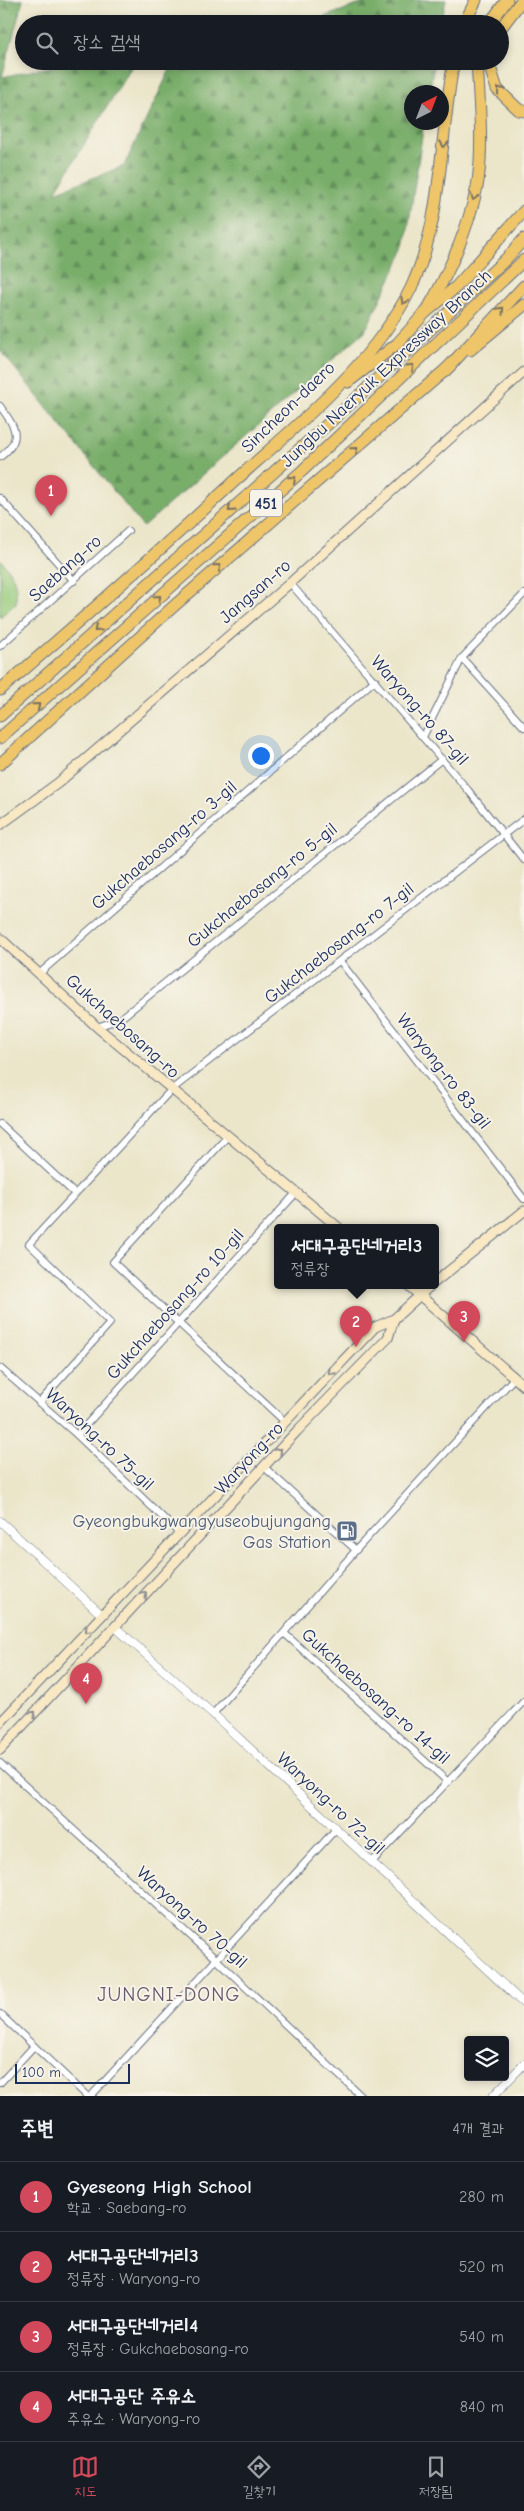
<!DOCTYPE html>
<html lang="ko">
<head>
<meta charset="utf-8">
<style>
	body { margin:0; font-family:"Comic Neue","Poor Story",sans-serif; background:#242831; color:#f1f3f6 }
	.controls { position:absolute; right:15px; bottom:15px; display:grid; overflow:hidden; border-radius:5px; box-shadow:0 2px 8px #0003 }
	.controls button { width:45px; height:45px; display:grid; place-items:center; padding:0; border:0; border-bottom:1px solid #363941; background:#171b24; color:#f1f3f6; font:25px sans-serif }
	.compass { position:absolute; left:404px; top:85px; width:45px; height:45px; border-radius:50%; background:#171b24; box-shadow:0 2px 8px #0003; rotate:42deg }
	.scale { position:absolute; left:15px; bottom:12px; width:115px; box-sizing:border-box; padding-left:5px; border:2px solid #1b2f5e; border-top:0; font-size:14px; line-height:18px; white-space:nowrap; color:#1b2f5e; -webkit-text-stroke:4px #f7f3e8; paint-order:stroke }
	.you { position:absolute; left:260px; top:755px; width:18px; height:18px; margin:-12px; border:4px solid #fff; border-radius:50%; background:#1a73e8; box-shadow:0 0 0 8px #1a73e833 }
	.badge { display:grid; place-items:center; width:32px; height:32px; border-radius:50%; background:#d1495b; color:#fff; font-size:16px; font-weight:700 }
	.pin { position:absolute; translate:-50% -41px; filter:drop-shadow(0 1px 2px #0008) }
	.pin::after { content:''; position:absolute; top:26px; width:18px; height:15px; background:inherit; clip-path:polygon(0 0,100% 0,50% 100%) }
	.popup { position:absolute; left:274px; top:1224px; width:165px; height:65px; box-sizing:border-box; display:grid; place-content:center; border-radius:5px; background:#171b24; filter:drop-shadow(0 1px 4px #0005); font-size:16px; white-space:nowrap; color:#9ea1a6 }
	.popup b { font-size:19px; color:#f1f3f6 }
	.popup::after { content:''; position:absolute; left:50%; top:100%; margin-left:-10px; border:10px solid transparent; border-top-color:#171b24 }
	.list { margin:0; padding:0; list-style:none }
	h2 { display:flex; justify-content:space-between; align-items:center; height:65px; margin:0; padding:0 20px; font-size:21px }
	h2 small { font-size:16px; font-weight:400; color:#9ea1a6 }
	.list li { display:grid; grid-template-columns:32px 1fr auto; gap:15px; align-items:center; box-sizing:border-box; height:70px; padding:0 20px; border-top:1px solid #363941 }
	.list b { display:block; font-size:19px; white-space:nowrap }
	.list p { margin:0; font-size:16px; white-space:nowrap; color:#9ea1a6 }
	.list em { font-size:16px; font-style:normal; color:#9ea1a6 }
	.icon { flex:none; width:28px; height:28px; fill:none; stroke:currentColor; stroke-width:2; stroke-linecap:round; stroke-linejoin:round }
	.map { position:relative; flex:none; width:524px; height:2096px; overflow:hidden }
	.search { position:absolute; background:#171b24; box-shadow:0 2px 8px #0003; left:15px; right:15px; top:15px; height:55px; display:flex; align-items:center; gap:12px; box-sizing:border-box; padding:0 18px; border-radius:28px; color:#9ea1a6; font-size:19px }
	.sheet { height:345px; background:#171b24 }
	nav { display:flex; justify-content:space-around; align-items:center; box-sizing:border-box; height:70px; border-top:1px solid #363941; background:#171b24; font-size:14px; color:#9ea1a6 }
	nav a { display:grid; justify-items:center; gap:2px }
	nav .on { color:#d1495b }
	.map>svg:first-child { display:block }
	.green { fill:#97ca7a; stroke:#597c6c }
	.forest { fill:url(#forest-firs); stroke:#4a6e64 }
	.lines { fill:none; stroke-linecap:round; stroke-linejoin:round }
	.minor-casing { stroke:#646f84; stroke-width:8 }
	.tertiary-casing { stroke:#646f84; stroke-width:9 }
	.secondary-casing { stroke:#646f84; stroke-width:11 }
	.trunk-casing { stroke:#646f84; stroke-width:13 }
	.motorway-casing { stroke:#646f84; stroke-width:13 }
	.minor { stroke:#fff; stroke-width:6 }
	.tertiary { stroke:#fff; stroke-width:8 }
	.secondary { stroke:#f8e8c3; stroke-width:9 }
	.trunk { stroke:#eec569; stroke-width:11 }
	.motorway { stroke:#eec569; stroke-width:11 }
	.oneway { stroke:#7a7263 }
	.oneway2 { stroke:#8a8c90 }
	.labels { text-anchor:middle; stroke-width:4; stroke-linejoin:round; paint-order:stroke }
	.shield { fill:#f7f3e8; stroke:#5d6a87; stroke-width:1 }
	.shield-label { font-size:16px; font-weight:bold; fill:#1b2f5e }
	.street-label { font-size:18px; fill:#1b2f5e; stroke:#f7f3e8 }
	.service-label { font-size:18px; fill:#4e5e75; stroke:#f7f3e8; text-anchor:end }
	.quarter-label { font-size:20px; letter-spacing:1px; fill:#685a6d; stroke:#f7f3e8 }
</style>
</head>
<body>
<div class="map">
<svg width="524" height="2096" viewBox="0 0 524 2096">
	<defs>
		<pattern id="forest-firs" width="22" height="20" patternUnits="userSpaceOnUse" patternTransform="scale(1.25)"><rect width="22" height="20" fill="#79ae6a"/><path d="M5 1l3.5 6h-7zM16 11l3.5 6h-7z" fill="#628e5a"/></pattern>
	</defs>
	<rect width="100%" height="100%" fill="#f7f3e8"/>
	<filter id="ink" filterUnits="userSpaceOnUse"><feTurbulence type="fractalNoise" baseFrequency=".02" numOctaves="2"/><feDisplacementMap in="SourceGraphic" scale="10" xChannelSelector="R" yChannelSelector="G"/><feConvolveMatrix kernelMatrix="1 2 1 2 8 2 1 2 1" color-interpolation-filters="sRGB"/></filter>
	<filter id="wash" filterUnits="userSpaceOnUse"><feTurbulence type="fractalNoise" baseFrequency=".0096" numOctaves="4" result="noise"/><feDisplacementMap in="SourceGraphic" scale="20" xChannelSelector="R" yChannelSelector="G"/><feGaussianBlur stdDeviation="1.12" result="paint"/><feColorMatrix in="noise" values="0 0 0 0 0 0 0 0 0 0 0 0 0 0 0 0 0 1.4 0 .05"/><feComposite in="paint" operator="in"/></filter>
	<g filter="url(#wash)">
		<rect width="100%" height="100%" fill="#ebe6ca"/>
		<!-- green -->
		<path class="green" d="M0,559C14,576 17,581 16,603L0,617Z"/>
		<!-- forest -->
		<g class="forest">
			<polygon points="0,0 23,0 2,77 78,61 135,61 55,192 124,166 174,61 435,61 429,92 412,92 412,122 424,123 405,249 365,331 143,527 0,350"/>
			<polygon points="372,0 446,0 441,24 304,24"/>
		</g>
	</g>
	<g filter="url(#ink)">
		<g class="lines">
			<!-- minor casing -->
			<g class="minor-casing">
				<g id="minor">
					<path d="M0,406C15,427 24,439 0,457"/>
					<polyline points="0,498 74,581"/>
					<polyline points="290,583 468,790 524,860"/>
					<polyline points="0,646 128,531"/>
					<polyline points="462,658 524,727"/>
					<polyline points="423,737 462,658 524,594"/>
					<polyline points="340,961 524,1199"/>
					<polyline points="40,973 375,680"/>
					<polyline points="97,1027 120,1019 442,759"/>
					<polyline points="0,1124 74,1193"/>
					<polyline points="227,1137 113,1262 284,1421"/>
					<polyline points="0,1368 77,1435 179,1533"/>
					<polyline points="39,1403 110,1323 29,1244 171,1090 524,819"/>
					<polyline points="77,1435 296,1193"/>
					<polyline points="264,1467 356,1550"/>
					<polyline points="284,1633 448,1782"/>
					<polyline points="213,1714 356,1550 514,1378"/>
					<polyline points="0,1763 217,1960 361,2096"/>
					<polyline points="372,1862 524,1701"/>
					<polyline points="0,2014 87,2096"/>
					<polyline points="0,2083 34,2046"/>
					<polyline points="91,2096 336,1829"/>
				</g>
			</g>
			<!-- tertiary casing -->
			<g class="tertiary-casing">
				<g id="tertiary">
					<polyline points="0,1521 102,1615"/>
					<polyline points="115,1627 213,1714 524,2004"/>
					<polyline points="493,2096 524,2064"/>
				</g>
			</g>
			<!-- secondary casing -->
			<g class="secondary-casing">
				<g id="secondary">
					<polyline points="0,825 58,783 290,583 524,372"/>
					<polyline points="0,938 97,1027 339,1228"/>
					<polyline points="435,1282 524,1211"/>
					<polyline points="409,1286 524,1386"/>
					<polyline points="0,1723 375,1327 394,1319 430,1286"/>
					<polyline points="0,1750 297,1431 388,1338 394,1319"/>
				</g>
			</g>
			<!-- trunk casing -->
			<g class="trunk-casing">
				<g id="trunk">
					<polyline points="464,24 476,0"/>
					<polyline points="489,24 507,0"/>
					<path d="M429,307C450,270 468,230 477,187C484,149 479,100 477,61"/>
					<polyline points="470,350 524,305"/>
					<polyline points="348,382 397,344 425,313 456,287 524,211"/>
					<path d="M0,690C81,621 159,551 237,479C299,423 374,364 411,288C444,218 439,136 454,61"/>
					<polyline points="0,764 174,606 450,366"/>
				</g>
			</g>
			<!-- motorway casing -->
			<g class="motorway-casing">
				<g id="motorway">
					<polyline points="500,29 522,0"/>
					<polyline points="488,61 497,89 519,110 524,111"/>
					<polyline points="444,372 524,286"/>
					<polyline points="0,716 348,406 505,260 524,239"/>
					<polyline points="0,738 302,471 524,260"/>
				</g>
			</g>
			<!-- minor -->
			<use href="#minor" class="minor"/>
			<!-- tertiary -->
			<use href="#tertiary" class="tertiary"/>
			<!-- secondary -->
			<use href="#secondary" class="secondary"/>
			<!-- trunk -->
			<use href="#trunk" class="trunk"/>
			<!-- motorway -->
			<use href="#motorway" class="motorway"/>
		</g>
		<!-- one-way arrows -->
		<defs><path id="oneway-chevron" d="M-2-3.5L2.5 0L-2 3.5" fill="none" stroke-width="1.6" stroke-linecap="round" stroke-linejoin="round" transform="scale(1.25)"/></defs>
		<g class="oneway">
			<use href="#oneway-chevron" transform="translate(500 90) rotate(-128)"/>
			<use href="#oneway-chevron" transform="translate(444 144) rotate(98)"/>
			<use href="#oneway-chevron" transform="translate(474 197) rotate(106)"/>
			<use href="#oneway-chevron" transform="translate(404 301) rotate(118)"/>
			<use href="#oneway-chevron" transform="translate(501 310) rotate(-47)"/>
			<use href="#oneway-chevron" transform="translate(411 367) rotate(-43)"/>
			<use href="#oneway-chevron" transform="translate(355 450) rotate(-41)"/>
			<use href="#oneway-chevron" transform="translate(293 479) rotate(-41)"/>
			<use href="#oneway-chevron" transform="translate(231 509) rotate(138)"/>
			<use href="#oneway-chevron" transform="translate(218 567) rotate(-41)"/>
			<use href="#oneway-chevron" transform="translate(158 598) rotate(-42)"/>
			<use href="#oneway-chevron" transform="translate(97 629) rotate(138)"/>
			<use href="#oneway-chevron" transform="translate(37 706) rotate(-40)"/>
		</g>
		<g class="oneway2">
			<use href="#oneway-chevron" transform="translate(331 1372) rotate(134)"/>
			<use href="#oneway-chevron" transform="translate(279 1451) rotate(-47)"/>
			<use href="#oneway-chevron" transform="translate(144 1595) rotate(-48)"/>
			<use href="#oneway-chevron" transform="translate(88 1630) rotate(133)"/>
			<use href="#oneway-chevron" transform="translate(33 1714) rotate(-47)"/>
		</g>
	</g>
	<!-- icons -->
	<defs>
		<g id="fuel-square" transform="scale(1.125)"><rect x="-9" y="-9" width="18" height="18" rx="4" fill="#5c6f8a" stroke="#f7f3e8"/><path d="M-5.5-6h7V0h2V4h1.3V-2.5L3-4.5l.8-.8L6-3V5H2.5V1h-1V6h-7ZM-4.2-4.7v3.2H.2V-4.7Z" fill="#fff"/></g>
	</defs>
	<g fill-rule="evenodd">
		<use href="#fuel-square" x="347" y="1531"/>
	</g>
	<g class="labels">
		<!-- shield labels -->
		<rect class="shield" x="250" y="489.5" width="32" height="27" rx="4"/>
		<g class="shield-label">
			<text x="266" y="509">451</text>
		</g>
		<!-- street labels -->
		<g class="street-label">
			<text transform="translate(386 368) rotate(-43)" y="6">Jungbu Naeryuk Expressway Branch</text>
			<text transform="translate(288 407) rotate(-44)" y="6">Sincheon-daero</text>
			<text transform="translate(65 568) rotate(-42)" y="6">Saebang-ro</text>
			<text transform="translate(255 591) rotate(-41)" y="6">Jangsan-ro</text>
			<text transform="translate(420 710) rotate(49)" y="6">Waryong-ro 87-gil</text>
			<text transform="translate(164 845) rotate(-41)" y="6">Gukchaebosang-ro 3-gil</text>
			<text transform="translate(262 885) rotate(-39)" y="6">Gukchaebosang-ro 5-gil</text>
			<text transform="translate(339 943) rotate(-38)" y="6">Gukchaebosang-ro 7-gil</text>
			<text transform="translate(123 1026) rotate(42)" y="6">Gukchaebosang-ro</text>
			<text transform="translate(444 1071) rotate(52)" y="6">Waryong-ro 83-gil</text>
			<text transform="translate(175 1304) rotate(-48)" y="6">Gukchaebosang-ro 10-gil</text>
			<text transform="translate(100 1439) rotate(43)" y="6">Waryong-ro 75-gil</text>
			<text transform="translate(249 1458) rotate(-47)" y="6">Waryong-ro</text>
			<text transform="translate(376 1696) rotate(42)" y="6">Gukchaebosang-ro 14-gil</text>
			<text transform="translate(331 1803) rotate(43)" y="6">Waryong-ro 72-gil</text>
			<text transform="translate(192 1917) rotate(42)" y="6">Waryong-ro 70-gil</text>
		</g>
		<!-- service labels -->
		<g class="service-label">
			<text x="331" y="1527">Gyeongbukgwangyuseobujungang<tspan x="331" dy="21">Gas Station</tspan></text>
		</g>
		<!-- quarter labels -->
		<g class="quarter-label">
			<text x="169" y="2001">JUNGNI-DONG</text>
		</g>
	</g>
</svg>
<div class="controls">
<button><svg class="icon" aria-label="layers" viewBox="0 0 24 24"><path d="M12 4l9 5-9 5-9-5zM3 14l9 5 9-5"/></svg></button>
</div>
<svg class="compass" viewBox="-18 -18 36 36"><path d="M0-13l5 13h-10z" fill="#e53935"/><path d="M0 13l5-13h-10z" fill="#9ea1a6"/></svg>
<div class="scale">100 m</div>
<div class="you"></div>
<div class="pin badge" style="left:51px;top:516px">1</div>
<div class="pin badge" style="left:356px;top:1347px">2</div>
<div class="popup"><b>서대구공단네거리3</b>정류장</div>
<div class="pin badge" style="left:464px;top:1342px">3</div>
<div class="pin badge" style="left:86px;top:1704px">4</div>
<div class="search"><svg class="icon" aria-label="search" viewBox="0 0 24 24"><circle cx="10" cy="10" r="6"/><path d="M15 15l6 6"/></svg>장소 검색</div>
</div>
<section class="sheet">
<h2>주변<small>4개 결과</small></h2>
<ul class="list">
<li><span class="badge">1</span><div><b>Gyeseong High School</b><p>학교 · Saebang-ro</p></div><em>280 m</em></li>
<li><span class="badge">2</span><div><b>서대구공단네거리3</b><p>정류장 · Waryong-ro</p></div><em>520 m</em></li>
<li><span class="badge">3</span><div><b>서대구공단네거리4</b><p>정류장 · Gukchaebosang-ro</p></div><em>540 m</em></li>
<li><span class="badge">4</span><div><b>서대구공단 주유소</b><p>주유소 · Waryong-ro</p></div><em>840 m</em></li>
</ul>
</section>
<nav>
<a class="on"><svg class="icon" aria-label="map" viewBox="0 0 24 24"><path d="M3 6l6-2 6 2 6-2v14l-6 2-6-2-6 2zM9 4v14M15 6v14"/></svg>지도</a>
<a><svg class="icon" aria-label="directions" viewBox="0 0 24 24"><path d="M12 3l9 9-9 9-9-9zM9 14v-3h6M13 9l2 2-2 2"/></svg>길찾기</a>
<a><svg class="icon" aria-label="saved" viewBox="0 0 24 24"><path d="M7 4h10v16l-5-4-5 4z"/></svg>저장됨</a>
</nav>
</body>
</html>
